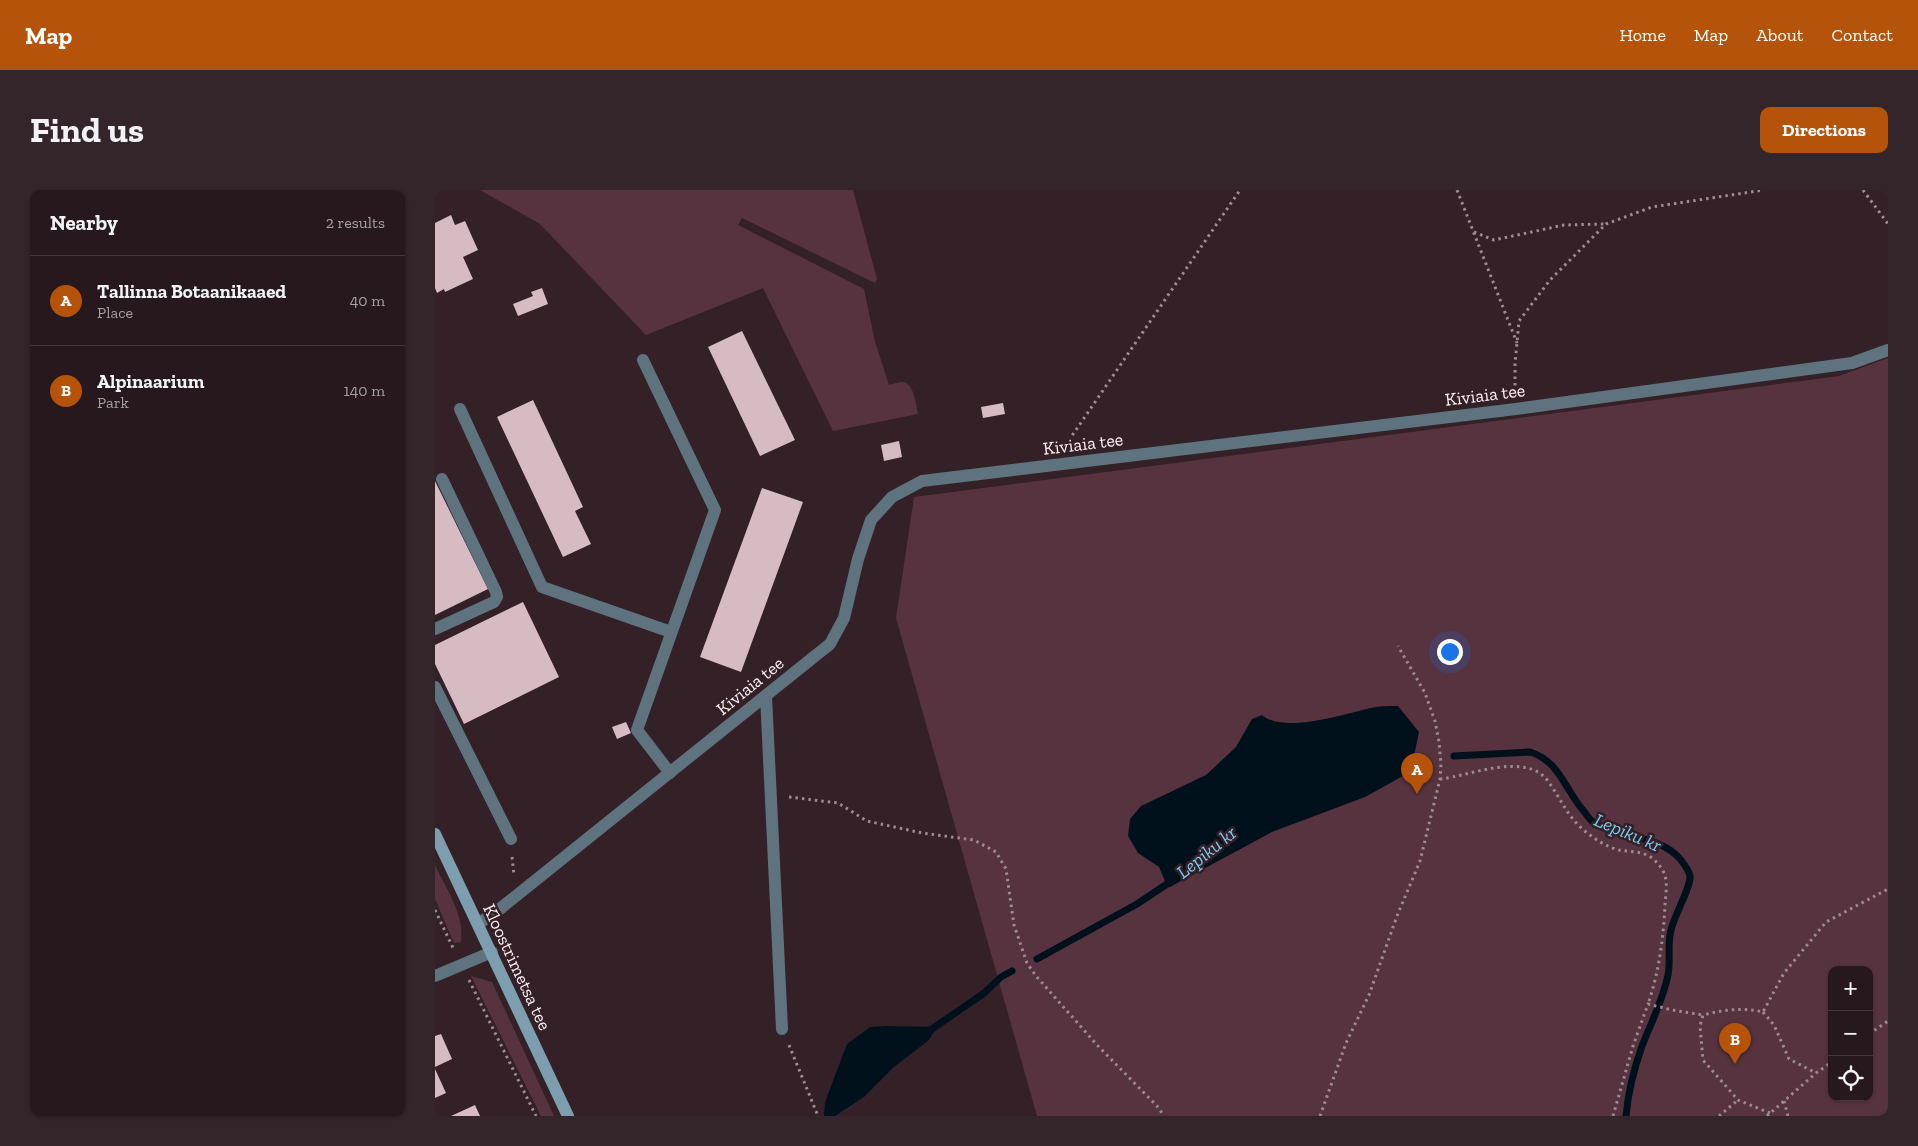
<!DOCTYPE html>
<html lang="en">
<head>
<meta charset="utf-8">
<style>
	body { margin:0; font-family:"Zilla Slab",serif; background:#33252a; color:#f1f3f6 }
	.controls { position:absolute; right:15px; bottom:15px; display:grid; overflow:hidden; border-radius:10px; box-shadow:0 1px 4px #0004 }
	.controls button { width:45px; height:45px; display:grid; place-items:center; padding:0; border:0; border-bottom:1px solid #43373b; background:#27181d; color:#f1f3f6; font:25px sans-serif }
	.you { position:absolute; left:1014px; top:461px; width:18px; height:18px; margin:-12px; border:4px solid #fff; border-radius:50%; background:#1a73e8; box-shadow:0 0 0 8px #1a73e833 }
	.badge { display:grid; place-items:center; width:32px; height:32px; border-radius:50%; background:#b45309; color:#fff; font-size:16px; font-weight:700 }
	.pin { position:absolute; translate:-50% -41px; filter:drop-shadow(0 1px 2px #0008) }
	.pin::after { content:''; position:absolute; top:26px; width:18px; height:15px; background:inherit; clip-path:polygon(0 0,100% 0,50% 100%) }
	.list { margin:0; padding:0; list-style:none }
	h2 { display:flex; justify-content:space-between; align-items:center; height:65px; margin:0; padding:0 20px; font-size:21px }
	h2 small { font-size:16px; font-weight:400; color:#a4a0a4 }
	.list li { display:grid; grid-template-columns:32px 1fr auto; gap:15px; align-items:center; box-sizing:border-box; height:90px; padding:0 20px; border-top:1px solid #43373b }
	.list b { display:block; font-size:19px; white-space:nowrap }
	.list p { margin:0; font-size:16px; white-space:nowrap; color:#a4a0a4 }
	.list em { font-size:16px; font-style:normal; color:#a4a0a4 }
	.icon { flex:none; width:28px; height:28px; fill:none; stroke:currentColor; stroke-width:2; stroke-linecap:round; stroke-linejoin:round }
	.map { position:relative; flex:none; width:1453px; height:926px; overflow:hidden; border-radius:10px }
	header { display:flex; align-items:center; gap:30px; box-sizing:border-box; height:70px; padding:0 25px; background:#b45309; color:#fff }
	header strong { font-size:24px }
	nav { display:flex; gap:28px; margin-inline-start:auto; font-size:18px }
	.intro { display:flex; align-items:center; justify-content:space-between; box-sizing:border-box; height:120px; padding:0 30px }
	h1 { margin:0; font-size:35px }
	.button { padding:12px 22px; border-radius:10px; background:#b45309; color:#fff; font-size:18px; font-weight:700 }
	main { display:flex; gap:30px; padding:0 30px }
	aside { flex:1; background:#27181d; border-radius:10px; box-shadow:0 1px 4px #0004 }
	.map>svg:first-child { display:block }
	.green { fill:#573340; fill-rule:evenodd }
	.water { fill:#00111c }
	.lines { fill:none; stroke-linecap:round; stroke-linejoin:round }
	.stream { stroke:#00111c; stroke-width:7 }
	.building { fill:#d6bbc3 }
	.path { stroke:#9c8b90; stroke-width:3; stroke-dasharray:2.5 4; stroke-linecap:butt }
	.lane { stroke:#5e737d; stroke-width:12 }
	.street { stroke:#5e737d; stroke-width:12 }
	.secondary { stroke:#7c9eaf; stroke-width:12 }
	.labels { text-anchor:middle; stroke-width:5; stroke-linejoin:round; paint-order:stroke }
	.street-label { font-size:18px; fill:#fef0f4; stroke:#342027 }
	.water-label { font-size:19px; font-style:italic; fill:#7acbf0; stroke:#342027 }
</style>
</head>
<body>
<header>
<strong>Map</strong>
<nav><a>Home</a><a>Map</a><a>About</a><a>Contact</a></nav>
</header>
<div class="intro"><h1>Find us</h1><a class="button">Directions</a></div>
<main>
<aside>
<h2>Nearby<small>2 results</small></h2>
<ul class="list">
<li><span class="badge">A</span><div><b>Tallinna Botaanikaaed</b><p>Place</p></div><em>40 m</em></li>
<li><span class="badge">B</span><div><b>Alpinaarium</b><p>Park</p></div><em>140 m</em></li>
</ul>
</aside>
<div class="map">
<svg width="1453" height="926" viewBox="0 0 1453 926">
	<rect width="100%" height="100%" fill="#342027"/>
	<!-- green -->
	<g class="green">
		<path d="M45,0H418L442,89L440,93L307,28L303,35L429,99L440,152L454,195C458,194 463,192 467,192C479,192 481,215 483,224L398,241L328,98L211,145L105,34Z"/>
		<path d="M1453,168V926H602L461,428L479,307L1404,186ZM1397,780H1434V907H1397Z"/>
		<path d="M0,675C11,699 30,725 26,752L19,753L0,709Z"/>
		<polygon points="36,786 57,792 119,926 106,926"/>
	</g>
	<!-- water -->
	<g class="water">
		<path d="M963,516L984,542L977,576L969,585L959,591L930,607L837,642L735,697L732,696L724,677L703,663L693,646L695,629L706,616L771,585L801,557L817,529L827,525C849,544 910,524 936,518C944,516 954,516 963,516Z"/>
		<polygon points="451,836 502,837 494,850 459,877 429,907 400,926 389,926 390,912 412,854 435,837"/>
	</g>
	<g class="lines">
		<!-- stream -->
		<g class="stream">
			<path d="M1019,566L1095,562C1124,571 1129,597 1147,619C1150,622 1153,628 1157,631C1182,650 1224,643 1246,670C1249,674 1254,681 1255,686C1256,697 1239,726 1236,740C1232,754 1236,770 1233,785C1228,810 1216,833 1207,856C1199,879 1193,902 1191,926"/>
			<polyline points="602,769 702,714 738,690"/>
			<polyline points="494,841 548,804 566,787 577,781"/>
		</g>
	</g>
	<!-- building -->
	<g class="building">
		<polygon points="16,25 20,35 30,31 43,60 28,67 38,89 10,102 9,99 2,103 0,98 0,33"/>
		<polygon points="107,98 113,114 83,126 78,114 98,106 96,102"/>
		<polygon points="307,141 360,250 325,266 273,157"/>
		<polygon points="98,210 148,317 140,321 156,354 128,367 62,227"/>
		<polygon points="568,213 570,224 548,228 546,217"/>
		<polygon points="464,251 467,267 449,271 446,255"/>
		<polygon points="0,291 53,399 0,425"/>
		<polygon points="327,298 368,312 306,482 265,467"/>
		<polygon points="88,412 124,487 29,534 0,474 0,455"/>
		<polygon points="191,532 196,543 182,549 177,537"/>
		<polygon points="6,844 17,869 0,877 0,846"/>
		<polygon points="0,879 11,903 0,908"/>
		<polygon points="40,915 45,926 16,926"/>
	</g>
	<g class="lines">
		<!-- path -->
		<g class="path">
			<polyline points="1022,0 1082,153"/>
			<polyline points="1428,0 1453,34"/>
			<polyline points="1039,42 1059,50 1129,35 1170,34"/>
			<polyline points="1080,202 1080,174 1084,131 1115,90 1171,34 1217,17 1329,0"/>
			<polyline points="630,256 805,0"/>
			<path d="M1005,589C1035,586 1090,561 1113,591C1126,609 1133,628 1151,642C1161,650 1172,657 1184,660C1195,662 1208,661 1217,668C1223,673 1228,679 1230,686C1233,695 1230,707 1230,717C1228,750 1224,782 1213,814"/>
			<polyline points="354,607 403,613 432,631 487,643 539,650 561,662 571,679 579,735 592,773 601,786 663,856 722,916 729,926"/>
			<polyline points="77,667 79,685"/>
			<polyline points="0,720 19,760"/>
			<polyline points="34,790 101,926"/>
			<polyline points="1328,822 1339,835 1354,869 1381,883"/>
			<polyline points="1434,844 1453,831"/>
			<polyline points="354,855 383,926"/>
			<polyline points="1349,911 1353,926"/>
			<path d="M1335,923L1303,910L1268,870L1265,836L1268,825C1288,820 1307,817 1328,822L1349,783L1391,732L1453,699"/>
			<polyline points="885,926 911,853 934,805 962,726 985,671 1005,589 1006,574 1004,552 1000,531 990,503 963,456"/>
			<polyline points="1178,926 1198,856 1213,814 1237,820 1268,825"/>
			<polyline points="1284,926 1303,910"/>
			<polyline points="1332,926 1381,883 1397,872"/>
		</g>
		<!-- lane -->
		<g class="lane">
			<polyline points="208,170 280,320 202,540 235,583"/>
			<polyline points="25,219 107,397 236,442"/>
			<polyline points="0,439 59,412 62,407 61,402 7,289"/>
			<polyline points="0,497 76,649"/>
			<polyline points="331,506 347,839"/>
		</g>
		<!-- street -->
		<g class="street">
			<polyline points="43,734 66,718 395,454 409,428 423,369 436,330 457,307 487,291 1081,219 1417,173 1453,160"/>
			<polyline points="0,786 57,762"/>
		</g>
		<!-- secondary -->
		<polyline class="secondary" points="0,644 133,926"/>
	</g>
	<g class="labels">
		<!-- street labels -->
		<g class="street-label">
			<text transform="translate(1050 205) rotate(-7)" y="6">Kiviaia tee</text>
			<text transform="translate(648 254) rotate(-7)" y="6">Kiviaia tee</text>
			<text transform="translate(315 496) rotate(-39)" y="6">Kiviaia tee</text>
			<text transform="translate(82 777) rotate(65)" y="6">Kloostrimetsa tee</text>
		</g>
		<!-- water labels -->
		<g class="water-label">
			<text transform="translate(1193 642) rotate(23)" y="7">Lepiku kr</text>
			<text transform="translate(771 662) rotate(-39)" y="7">Lepiku kr</text>
		</g>
	</g>
</svg>
<div class="controls">
<button>+</button>
<button>−</button>
<button><svg class="icon" aria-label="locate" viewBox="0 0 24 24"><circle cx="12" cy="12" r="6"/><path d="M12 2v4M12 18v4M2 12h4M18 12h4"/></svg></button>
</div>
<div class="you"></div>
<div class="pin badge" style="left:982px;top:604px">A</div>
<div class="pin badge" style="left:1300px;top:874px">B</div>
</div>
</main>
</body>
</html>
